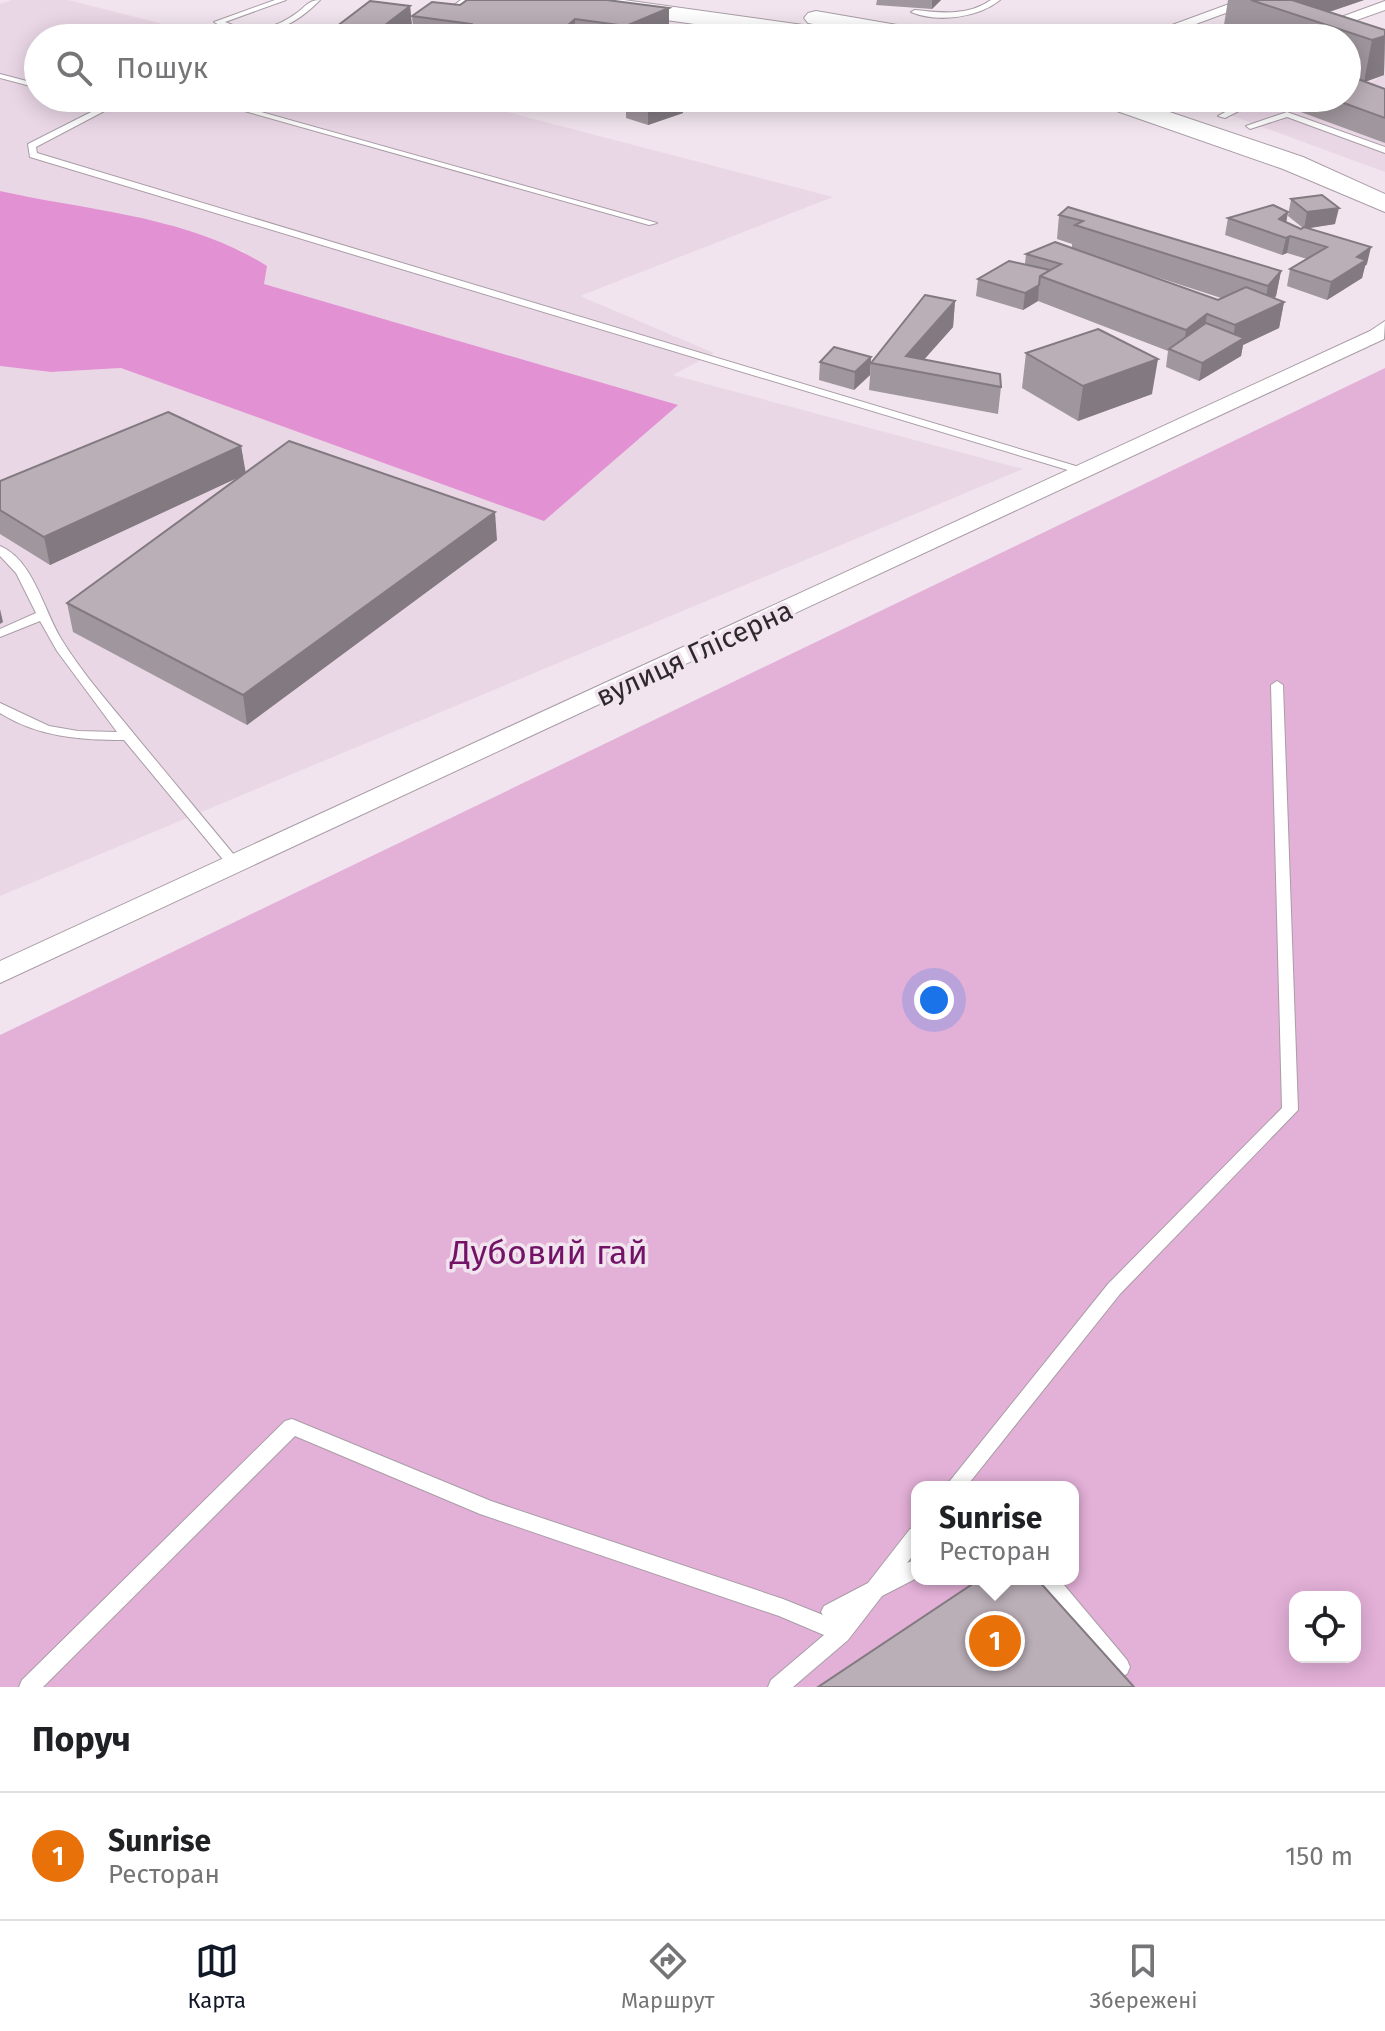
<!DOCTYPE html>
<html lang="uk">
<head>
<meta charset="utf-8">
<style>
	body { margin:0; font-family:"Fira Sans",sans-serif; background:#f2f2f2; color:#202124 }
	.controls { position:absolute; right:24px; bottom:24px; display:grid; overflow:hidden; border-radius:16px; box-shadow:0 4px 20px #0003 }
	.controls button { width:72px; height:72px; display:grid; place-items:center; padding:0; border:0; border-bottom:2px solid #e0e0e0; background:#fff; color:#202124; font:40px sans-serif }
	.you { position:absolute; left:934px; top:1000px; width:28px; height:28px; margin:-20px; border:6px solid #fff; border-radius:50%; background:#1a73e8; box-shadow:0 0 0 12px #1a73e833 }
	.badge { display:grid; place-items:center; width:52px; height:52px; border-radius:50%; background:#111827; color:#fff; font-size:26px; font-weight:700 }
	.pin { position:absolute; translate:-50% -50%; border:4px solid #fff; box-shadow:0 2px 8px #0006 }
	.popup { position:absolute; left:911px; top:1481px; width:168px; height:104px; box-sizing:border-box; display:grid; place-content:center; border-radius:16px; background:#fff; filter:drop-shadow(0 2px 6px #0005); font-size:26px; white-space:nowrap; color:#757577 }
	.popup b { font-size:30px; color:#202124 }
	.popup::after { content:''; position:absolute; left:50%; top:100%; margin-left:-16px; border:16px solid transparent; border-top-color:#fff }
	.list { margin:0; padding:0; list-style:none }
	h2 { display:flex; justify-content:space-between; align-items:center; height:104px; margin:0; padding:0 32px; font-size:34px }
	h2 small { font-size:26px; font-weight:400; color:#757577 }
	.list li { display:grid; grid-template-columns:52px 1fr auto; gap:24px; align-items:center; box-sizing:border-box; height:128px; padding:0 32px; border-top:2px solid #e0e0e0 }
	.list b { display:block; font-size:30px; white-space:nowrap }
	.list p { margin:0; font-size:26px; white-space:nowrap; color:#757577 }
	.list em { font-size:26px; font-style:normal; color:#757577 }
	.icon { flex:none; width:44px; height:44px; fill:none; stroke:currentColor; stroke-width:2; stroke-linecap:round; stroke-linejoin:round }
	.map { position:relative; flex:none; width:1385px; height:1687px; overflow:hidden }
	.search { position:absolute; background:#fff; box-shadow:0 4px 20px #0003; left:24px; right:24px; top:24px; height:88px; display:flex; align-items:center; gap:20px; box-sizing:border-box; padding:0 28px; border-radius:44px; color:#757577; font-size:30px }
	.sheet { height:232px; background:#fff }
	nav { display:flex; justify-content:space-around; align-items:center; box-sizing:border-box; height:112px; border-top:2px solid #e0e0e0; background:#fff; font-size:22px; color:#757577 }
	nav a { display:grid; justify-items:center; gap:4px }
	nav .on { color:#111827 }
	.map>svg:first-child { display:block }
	.built { fill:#ead7e6 }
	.green { fill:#e3b0d8; fill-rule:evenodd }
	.water { fill:#e292d3 }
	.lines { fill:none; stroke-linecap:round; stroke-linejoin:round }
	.service-casing { stroke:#a99da6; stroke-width:2 }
	.minor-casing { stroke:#a99da6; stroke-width:2 }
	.primary-casing { stroke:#a99da6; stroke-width:2 }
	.service { fill:#fff; fill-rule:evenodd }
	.minor { fill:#fff; fill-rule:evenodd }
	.primary { fill:#fff; fill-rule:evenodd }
	.wall { fill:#a0969d; fill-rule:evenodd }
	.shaded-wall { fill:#827a80 }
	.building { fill:#baaeb7; stroke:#827a80; stroke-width:2 }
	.labels { text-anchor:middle; stroke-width:7; stroke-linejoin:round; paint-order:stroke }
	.street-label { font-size:28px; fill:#2e292c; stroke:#f1e4ee }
	.near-park-label { font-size:34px; fill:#731367; stroke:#f1e4ee }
</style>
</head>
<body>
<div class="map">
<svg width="1385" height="1687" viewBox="0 0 1385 1687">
	<rect width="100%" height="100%" fill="#f1e4ee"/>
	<!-- built -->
	<g class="built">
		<polygon points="12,0 68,0 218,38 38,38 38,98 453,98 833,197 580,296 714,353 673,375 1023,469 0,896 0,366 51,372 121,368 245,252 166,224 0,191 0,4"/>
		<polygon points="1385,74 1385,172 1184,98 1347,98"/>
	</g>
	<!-- green -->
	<path class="green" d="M1385,368V1687H0V1035ZM917,1487H1073V1579H917ZM1295,1597H1355V1657H1295Z"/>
	<!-- water -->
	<path class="water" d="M0,191C90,211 188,216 267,266L264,284L678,405L544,521L121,368L51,372L0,366Z"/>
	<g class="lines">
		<!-- service casing -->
		<g class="service-casing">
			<g id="service">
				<path d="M275,0H286L225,22C252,34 274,30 298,12C306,6 309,0 320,0C291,30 252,46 214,22Z"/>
				<polygon points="461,0 470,0 416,38 407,38"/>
				<path d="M991,0H1000C978,18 937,23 911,12L915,10C942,13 968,16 991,0Z"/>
				<path d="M708,16L715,18L708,26L726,38H717L703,29L677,38L674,36L677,34L646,28L650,26C672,29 692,35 708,16Z"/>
				<polygon points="778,29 781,29 781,33 752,38 735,38"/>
				<polygon points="0,74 38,84 38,88 0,78"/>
				<polygon points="83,98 112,101 119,98 129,98 36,147 37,153 1089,470 1091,472 1085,475 1081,474 30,157 28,144 105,105"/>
				<polygon points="198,98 211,98 657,223 649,225"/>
				<polygon points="613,98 623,98 615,102 611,100"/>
				<polygon points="1251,98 1262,99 1225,118 1218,116"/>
				<polygon points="1287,112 1385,147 1385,153 1287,117 1250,129 1246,126"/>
				<path d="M0,546C33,560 43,608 60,637C81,672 109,703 134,734C169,776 205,820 240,862L242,865L240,868H230L124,740C80,740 38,737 0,713V703L49,726L78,731L117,732L57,651L40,621L0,637V629L36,613L16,573L0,556Z"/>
				<polygon points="1277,681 1283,685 1298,1110 1120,1294 966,1487 945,1487 1108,1284 1282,1108 1271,685"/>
				<polygon points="292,1419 491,1501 783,1599 823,1615 821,1612 824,1606 868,1583 910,1529 917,1526 917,1550 907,1563 917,1559 917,1578 882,1596 848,1640 793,1687 768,1687 771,1680 824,1635 779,1616 480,1514 295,1436 43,1687 19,1687 22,1680 285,1421"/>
				<polygon points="1037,1579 1059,1579 1127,1660 1130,1667 1127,1674 1120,1677 1113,1674"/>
			</g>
		</g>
		<!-- minor casing -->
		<g class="minor-casing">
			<g id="minor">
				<polygon points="1240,0 1261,0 1166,35 1156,35 1153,32"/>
				<polygon points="1385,1 1385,10 1323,32 1333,38 1310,38 1300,32"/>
				<polygon points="1385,321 1384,339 0,983 0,961 1370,331"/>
			</g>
		</g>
		<!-- primary casing -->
		<g class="primary-casing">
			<g id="primary">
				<polygon points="561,0 624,0 846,31 855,33 858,38 794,38 573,7 565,5"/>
				<polygon points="816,11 932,31 941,33 944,38 890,38 808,23 804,18 808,13"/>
				<polygon points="1090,98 1128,98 1303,157 1385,194 1385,212 1283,169 1094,103"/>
			</g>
		</g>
		<!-- service -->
		<use href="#service" class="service"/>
		<!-- minor -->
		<use href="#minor" class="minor"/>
		<!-- primary -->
		<use href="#primary" class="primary"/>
	</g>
	<!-- wall -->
	<g class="wall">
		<polygon points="607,0 669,37 667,38 414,38 412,16 460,5"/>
		<polygon points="877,0 941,0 932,9 876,5"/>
		<polygon points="1228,0 1364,0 1329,12 1385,30 1384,75 1365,82 1385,89 1385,143 1298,111 1300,98 1347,98 1347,38 1168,38 1223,31"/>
		<polygon points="410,6 412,27 398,38 328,38 328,33"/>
		<polygon points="626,98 694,98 683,103 683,113 648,125 626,118"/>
		<polygon points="1291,199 1335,224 1307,228 1367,264 1365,266 1362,278 1327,300 1287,286 1290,269 1307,259 1287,253 1282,255 1225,235 1228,218 1288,212 1286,222 1301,229 1303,228 1288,216"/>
		<path d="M1059,215L1281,271L1276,296L1274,298L1284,302L1279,328L1243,345L1241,356L1199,381L1166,367L1168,351L1038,301L1023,310L976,296L978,279L1025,264L1026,254L1072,248V244L1057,239ZM1135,270L1221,298L1218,300Z"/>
		<polygon points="955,301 953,327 924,359 1001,387 998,414 869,390 871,363"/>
		<polygon points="1026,353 1152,394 1078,421 1022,388"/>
		<polygon points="871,357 870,375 854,390 819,380 820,362"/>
		<polygon points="241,446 245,473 497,540 247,725 73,632 67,603 241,475 50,565 0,534 0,481"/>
	</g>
	<!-- shaded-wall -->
	<g class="shaded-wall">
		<polygon points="932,0 941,0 932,9"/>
		<polygon points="1287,0 1364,0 1308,19"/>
		<polygon points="410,6 412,27 398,38 368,38"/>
		<polygon points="669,8 669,37 667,38 626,38 626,26"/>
		<polygon points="575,19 575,38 553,38"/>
		<polygon points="1385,36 1384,75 1364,82 1372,40"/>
		<polygon points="659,98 694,98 683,103 683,113 648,125 648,102"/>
		<polygon points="1339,208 1335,224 1304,229 1307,212"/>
		<polygon points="1288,212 1285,229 1279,219"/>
		<polygon points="1290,236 1287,253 1282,255 1286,238"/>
		<polygon points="1371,247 1367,264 1365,266 1362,278 1327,300 1331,282 1357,257"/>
		<polygon points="1281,271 1276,296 1263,312 1268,286"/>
		<polygon points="1039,285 1038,301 1023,310 1025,293"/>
		<polygon points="955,301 953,327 914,371 906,356"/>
		<polygon points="1284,302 1279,328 1243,345 1241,356 1199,381 1202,363 1232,346 1235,325"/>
		<polygon points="1207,314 1203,340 1182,356 1186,330"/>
		<polygon points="871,357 870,375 854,390 855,372"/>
		<polygon points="1158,359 1152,394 1078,421 1083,386"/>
		<polygon points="241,446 246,474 50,565 44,537"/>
		<polygon points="495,512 497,540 247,725 243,695"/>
		<polygon points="0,609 3,622 0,624"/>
	</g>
	<!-- building -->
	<g class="building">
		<polygon points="467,0 607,0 669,8 626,26 575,19 553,38 454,38 471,24 412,16 432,2 460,5"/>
		<polygon points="1251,0 1292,0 1385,30 1385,36 1372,40"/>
		<polygon points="370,1 410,6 368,38 328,33"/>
		<polygon points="1206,25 1244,38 1169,37"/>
		<polygon points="1347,75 1385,89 1385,118 1330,98 1347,98"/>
		<polygon points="636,98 659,98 648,102"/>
		<polygon points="1322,195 1339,208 1307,212 1291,199"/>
		<polygon points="1273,205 1288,212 1279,219 1301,229 1304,227 1371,247 1357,257 1366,260 1331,282 1290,269 1327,247 1290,236 1286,238 1228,218"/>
		<polygon points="1068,207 1281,271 1268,286 1075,225 1083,221 1059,215"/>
		<polygon points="1055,242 1218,300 1246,287 1284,302 1235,325 1207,314 1186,330 1040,276 1061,264 1026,254"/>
		<polygon points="1009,261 1050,270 1040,276 1039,285 1025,293 978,279"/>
		<polygon points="925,295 955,301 906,356 1000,374 1001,387 871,363"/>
		<polygon points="1206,323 1244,338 1202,363 1169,349"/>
		<polygon points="1098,329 1158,359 1083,386 1026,353"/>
		<polygon points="834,347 871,357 855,372 820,362"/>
		<polygon points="168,412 241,446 44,537 0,510 0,481"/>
		<polygon points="289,441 495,512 243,695 67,603"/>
		<polygon points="980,1579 1037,1579 1134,1687 818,1687"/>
	</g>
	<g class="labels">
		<!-- street labels -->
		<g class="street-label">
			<text transform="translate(694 653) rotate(-25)" y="10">вулиця Глісерна</text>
		</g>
		<!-- near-park labels -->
		<g class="near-park-label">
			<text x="549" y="1264">Дубовий гай</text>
		</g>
	</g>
</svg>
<div class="controls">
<button><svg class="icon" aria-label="locate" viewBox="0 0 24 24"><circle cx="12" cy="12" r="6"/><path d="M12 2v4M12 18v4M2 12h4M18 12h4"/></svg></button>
</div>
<div class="you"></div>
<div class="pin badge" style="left:995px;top:1641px;background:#e8710a">1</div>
<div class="popup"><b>Sunrise</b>Ресторан</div>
<div class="search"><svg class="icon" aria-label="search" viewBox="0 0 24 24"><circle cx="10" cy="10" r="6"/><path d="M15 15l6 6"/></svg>Пошук</div>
</div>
<section class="sheet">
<h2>Поруч<small></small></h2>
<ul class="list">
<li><span class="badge" style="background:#e8710a">1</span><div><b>Sunrise</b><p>Ресторан</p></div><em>150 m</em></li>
</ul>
</section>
<nav>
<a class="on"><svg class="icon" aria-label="map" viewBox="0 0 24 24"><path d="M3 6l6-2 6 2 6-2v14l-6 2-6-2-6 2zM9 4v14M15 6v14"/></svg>Карта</a>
<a><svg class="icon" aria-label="directions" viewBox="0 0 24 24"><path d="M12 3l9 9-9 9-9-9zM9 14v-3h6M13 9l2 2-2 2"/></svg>Маршрут</a>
<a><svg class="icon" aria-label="saved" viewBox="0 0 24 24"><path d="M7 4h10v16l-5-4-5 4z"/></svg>Збережені</a>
</nav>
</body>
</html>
